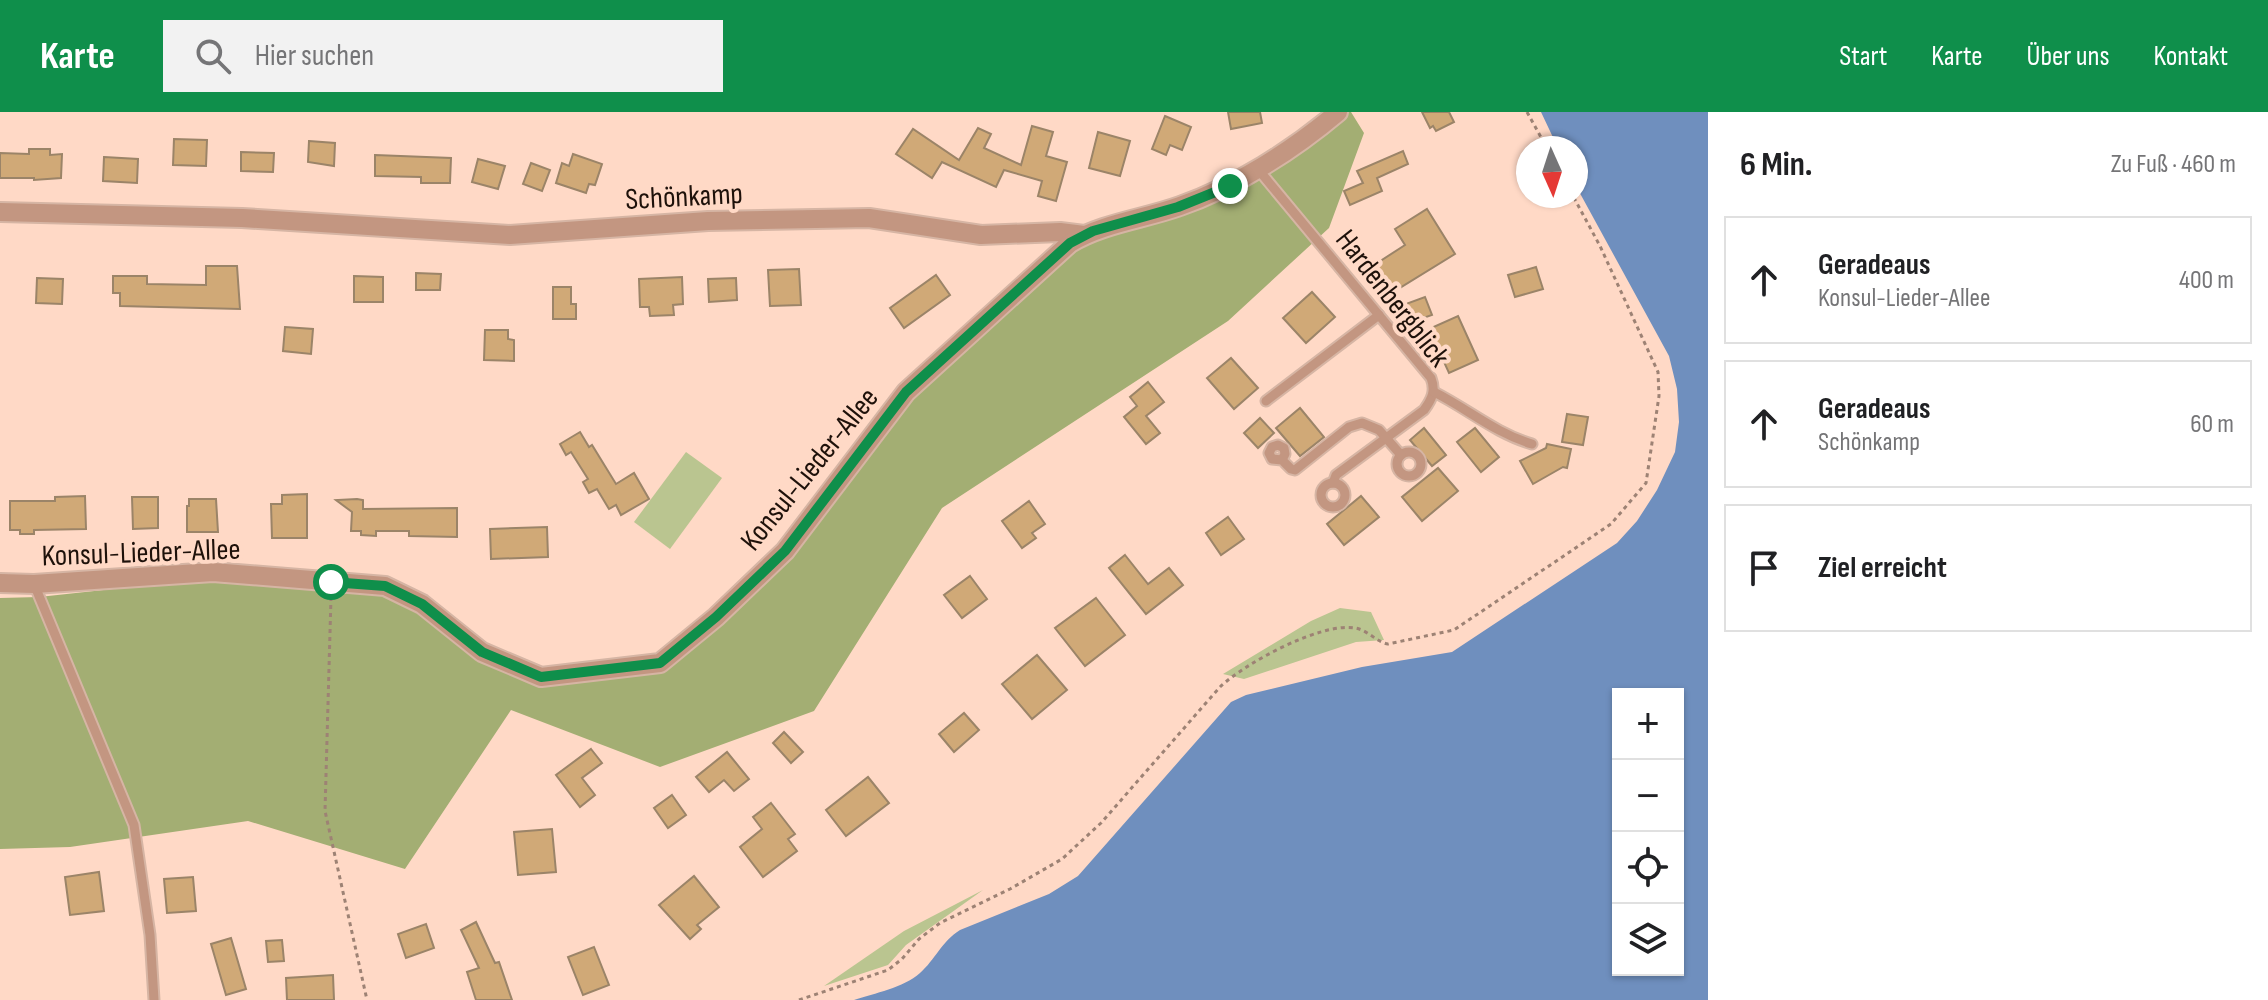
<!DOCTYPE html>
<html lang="de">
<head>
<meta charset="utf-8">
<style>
	body { margin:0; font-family:"Sofia Sans Condensed",sans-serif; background:#f2f2f2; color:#202124 }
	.controls { position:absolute; right:24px; bottom:24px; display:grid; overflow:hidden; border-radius:0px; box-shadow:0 2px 6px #0004 }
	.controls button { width:72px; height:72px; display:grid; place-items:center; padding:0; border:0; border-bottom:2px solid #e0e0e0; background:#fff; color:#202124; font:40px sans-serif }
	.compass { position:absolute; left:1516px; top:24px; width:72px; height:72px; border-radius:50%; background:#fff; box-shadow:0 2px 6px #0004; rotate:177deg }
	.stop { position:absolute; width:24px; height:24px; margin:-18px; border:6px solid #0f8f4b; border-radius:50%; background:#fff }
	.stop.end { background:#0f8f4b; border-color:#fff; box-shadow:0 2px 8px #0008 }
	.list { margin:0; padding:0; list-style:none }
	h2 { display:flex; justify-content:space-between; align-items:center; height:104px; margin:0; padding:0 32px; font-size:34px }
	h2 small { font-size:26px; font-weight:400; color:#757577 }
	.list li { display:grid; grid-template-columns:52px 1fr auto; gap:24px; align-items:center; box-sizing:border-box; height:128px; margin:0 16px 16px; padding:0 16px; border:2px solid #e0e0e0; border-radius:0px }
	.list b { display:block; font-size:30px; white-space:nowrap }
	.list p { margin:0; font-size:26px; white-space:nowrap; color:#757577 }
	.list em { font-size:26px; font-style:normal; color:#757577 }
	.icon { flex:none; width:44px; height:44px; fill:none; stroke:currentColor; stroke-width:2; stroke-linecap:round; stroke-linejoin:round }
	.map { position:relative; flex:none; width:1708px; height:888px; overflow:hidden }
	header { display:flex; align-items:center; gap:48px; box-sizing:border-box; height:112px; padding:0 40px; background:#0f8f4b; color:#fff }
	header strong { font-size:38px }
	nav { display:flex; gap:44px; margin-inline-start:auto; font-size:28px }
	.search { width:560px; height:72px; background:#f2f2f2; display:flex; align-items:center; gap:20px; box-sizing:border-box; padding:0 28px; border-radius:0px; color:#757577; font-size:30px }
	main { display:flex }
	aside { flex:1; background:#fff }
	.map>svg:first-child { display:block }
	.green { fill:#bac590 }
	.forest { fill:#a3ae73 }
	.water { fill:#6f8fbe; fill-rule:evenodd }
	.building { fill:#d0a977; stroke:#9b8468; stroke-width:2 }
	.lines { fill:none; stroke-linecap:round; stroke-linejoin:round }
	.lane-casing { stroke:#d6b5a4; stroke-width:13 }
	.street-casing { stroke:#d6b5a4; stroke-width:22 }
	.path { stroke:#9d8274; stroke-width:3; stroke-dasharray:4 4; stroke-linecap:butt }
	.lane { stroke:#c39681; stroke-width:9 }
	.street { stroke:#c39681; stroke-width:18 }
	.route { stroke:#0f8f4b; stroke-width:10 }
	.labels { text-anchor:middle; stroke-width:8; stroke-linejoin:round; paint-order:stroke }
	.street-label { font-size:30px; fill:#1e110a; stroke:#ffd9c6 }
</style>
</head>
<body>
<header>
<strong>Karte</strong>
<div class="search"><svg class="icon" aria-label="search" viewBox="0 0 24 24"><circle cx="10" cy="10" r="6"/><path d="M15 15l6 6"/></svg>Hier suchen</div>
<nav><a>Start</a><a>Karte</a><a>Über uns</a><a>Kontakt</a></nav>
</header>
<main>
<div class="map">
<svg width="1708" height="888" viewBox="0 0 1708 888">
	<rect width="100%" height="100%" fill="#ffd9c6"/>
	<!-- green -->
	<g class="green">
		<polygon points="686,340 722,366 670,437 634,410"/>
		<polygon points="1340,496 1371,500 1384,528 1356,530 1244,567 1223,562 1311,509"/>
		<polygon points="983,778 906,833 888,853 824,874 904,819"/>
	</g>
	<!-- forest -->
	<polygon class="forest" points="1346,0 1351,0 1364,21 1329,116 1228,209 942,396 814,599 660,655 511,598 405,757 248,709 70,735 0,737 0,486 39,485 214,466 384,480 541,568 660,554 794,444 910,285 1087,128 1197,93"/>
	<!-- water -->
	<path class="water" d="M1541,0H1708V888H854C875,881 903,876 920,861C935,848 942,829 960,818L1049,782L1078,764L1231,590L1246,583L1362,555L1452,540L1617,431L1637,409L1657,378L1675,340L1679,310L1677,277L1669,244L1576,74V36H1558ZM1618,582H1678V858H1618Z"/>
	<!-- building -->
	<g class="building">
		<polygon points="1228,0 1260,0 1262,11 1231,17"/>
		<polygon points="1422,0 1449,0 1454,10 1436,19 1433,14 1430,16"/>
		<polygon points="1165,4 1191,15 1182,38 1170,33 1166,43 1152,37"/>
		<polygon points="1032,14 1053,20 1046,44 1067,50 1056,89 1038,84 1042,69 1004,58 996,75 942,50 932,66 896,42 913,17 959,48 978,16 991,22 984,36 1021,53"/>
		<polygon points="1098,20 1130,29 1120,64 1089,56"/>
		<polygon points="174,27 207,28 206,54 173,53"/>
		<polygon points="309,29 335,31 334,54 308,50"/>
		<polygon points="29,37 50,37 50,43 62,42 61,66 34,68 34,66 0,66 0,41 29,42"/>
		<polygon points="1403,39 1408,52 1377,66 1382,79 1350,93 1344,79 1363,71 1357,59"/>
		<polygon points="241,40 274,41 273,60 241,59"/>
		<polygon points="573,42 602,52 595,73 589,72 586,81 556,71 562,51 569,54"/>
		<polygon points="375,43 451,46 450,71 421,71 421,65 375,64"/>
		<polygon points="104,45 138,47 137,71 103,69"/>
		<polygon points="478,47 505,54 498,77 472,70"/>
		<polygon points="531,51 550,58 542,79 523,72"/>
		<polygon points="1427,97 1455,142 1385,185 1368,157 1405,133 1395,117"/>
		<polygon points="206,154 237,154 240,197 120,194 120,181 113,181 113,164 147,164 147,172 206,173"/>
		<polygon points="1536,155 1543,177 1515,185 1508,163"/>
		<polygon points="799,157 801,193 770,194 768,158"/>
		<polygon points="416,161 441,162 440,178 416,178"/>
		<polygon points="936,163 950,183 904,216 890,196"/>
		<polygon points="354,164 383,165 383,190 354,190"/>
		<polygon points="682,165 683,192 673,193 674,203 650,204 649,195 640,195 639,167"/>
		<polygon points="37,166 63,167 62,192 36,191"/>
		<polygon points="736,166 737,188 709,190 708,167"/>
		<polygon points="553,175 571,175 571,192 576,192 576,207 553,207"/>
		<polygon points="1312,180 1335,205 1306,231 1283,206"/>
		<polygon points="1425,185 1432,203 1409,211 1403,193"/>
		<polygon points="1458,204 1478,248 1449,261 1429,217"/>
		<polygon points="285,215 313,217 311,242 283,239"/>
		<polygon points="485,218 508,218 508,227 514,228 514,249 484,248"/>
		<polygon points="1231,246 1258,276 1234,297 1207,266"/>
		<polygon points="1148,270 1164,290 1146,304 1160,321 1146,332 1124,305 1137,294 1130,285"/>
		<polygon points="1300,296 1324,325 1300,344 1276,316"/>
		<polygon points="1567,302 1588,305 1583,333 1562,330"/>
		<polygon points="1260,306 1274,321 1258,336 1244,321"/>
		<polygon points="1424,316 1446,343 1432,354 1410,328"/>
		<polygon points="1475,316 1499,345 1481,360 1457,330"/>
		<polygon points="580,320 589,335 592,333 616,372 634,361 649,387 621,403 616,393 609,397 597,377 589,381 583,370 588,367 571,340 566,343 560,332"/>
		<polygon points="1547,332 1571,337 1567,356 1563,355 1533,372 1520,349 1546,336"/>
		<polygon points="1438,356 1458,379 1422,409 1402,385"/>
		<polygon points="307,382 307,426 272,426 271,392 282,392 282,383"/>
		<polygon points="85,384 86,417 34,418 34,422 20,422 20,418 10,418 10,389 55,389 55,385"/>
		<polygon points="1361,384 1379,405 1344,433 1327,412"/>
		<polygon points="132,385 158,385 158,416 133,417"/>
		<polygon points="189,387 216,387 218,420 187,420 187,394 189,394"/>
		<polygon points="357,387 363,388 363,397 457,396 457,425 409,424 409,419 376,419 376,424 361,423 361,419 351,419 352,400 336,388"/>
		<polygon points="1029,389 1045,412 1032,421 1036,426 1022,436 1002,409"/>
		<polygon points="1228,405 1244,427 1221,443 1206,421"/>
		<polygon points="547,415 548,445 491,447 490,417"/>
		<polygon points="1125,443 1148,472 1169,456 1183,473 1146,502 1109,456"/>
		<polygon points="970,464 987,487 962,506 944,483"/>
		<polygon points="1096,486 1125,523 1085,554 1055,516"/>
		<polygon points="1037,543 1067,578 1032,607 1002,572"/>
		<polygon points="964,601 979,618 954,640 939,622"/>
		<polygon points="784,620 803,640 791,651 773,631"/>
		<polygon points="591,637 602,651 582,666 595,683 580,695 556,663"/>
		<polygon points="727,640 749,667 734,679 724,668 709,680 696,665"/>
		<polygon points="868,665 889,691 846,724 826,698"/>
		<polygon points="672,683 686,703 668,716 654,696"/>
		<polygon points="771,691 795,722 788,727 797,739 763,765 740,735 762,717 753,705"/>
		<polygon points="552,717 556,760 518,763 514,720"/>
		<polygon points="99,760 104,799 70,803 65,765"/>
		<polygon points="694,764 719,795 697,813 701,817 690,827 659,793"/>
		<polygon points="193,765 196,799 167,801 164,767"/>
		<polygon points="476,810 495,851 499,850 512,888 476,888 467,860 479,856 461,818"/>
		<polygon points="426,812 434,836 406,846 398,822"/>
		<polygon points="231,826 246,877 226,883 211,832"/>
		<polygon points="282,828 284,849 268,850 266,829"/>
		<polygon points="594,835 609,873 583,883 568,845"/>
		<polygon points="333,863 334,888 287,888 286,866"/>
	</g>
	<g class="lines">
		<!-- lane casing -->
		<g class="lane-casing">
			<g id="lane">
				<path d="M1257,56L1431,266C1436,279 1432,287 1424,298L1336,363L1333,371"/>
				<path d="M1434,280C1468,297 1495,321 1532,332"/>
				<polyline points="1266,289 1379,203"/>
				<circle cx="1409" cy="352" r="12"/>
				<polyline points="1282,348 1285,342 1284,336 1278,333 1272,335 1269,341 1272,347 1282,348 1291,357 1295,358 1349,315 1362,311 1379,318 1401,343"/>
				<circle cx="1333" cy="383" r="12"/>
				<polyline points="34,472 134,713 150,823 154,888"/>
			</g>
		</g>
		<!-- street casing -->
		<g class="street-casing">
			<g id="street">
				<polyline points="0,100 242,106 510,123 708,109 869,106 981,123 1060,120 1084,123"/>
				<path d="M0,471L34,472L213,460L385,474L422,492L482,540L541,565L660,551L716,505L785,439L906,280L1070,131C1103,111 1144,107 1180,94C1235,75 1293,38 1338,0"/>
			</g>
		</g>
		<!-- path -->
		<g class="path">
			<polyline points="1527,0 1547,36"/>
			<polyline points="331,485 325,699 367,888"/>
			<path d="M799,888L888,858L902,847L919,827L940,811L1010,777L1062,747L1101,711L1220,575C1245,551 1321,510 1355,516C1368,518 1376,530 1388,532L1454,518L1611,412L1646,371L1659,284L1658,260L1600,134L1573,84"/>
		</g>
		<!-- lane -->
		<use href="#lane" class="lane"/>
		<!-- street -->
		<use href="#street" class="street"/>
	</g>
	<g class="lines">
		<!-- route -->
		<polyline class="route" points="331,470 385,474 422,492 482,540 541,565 660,551 716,505 785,439 906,280 1070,131 1093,119 1178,95 1230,74"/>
	</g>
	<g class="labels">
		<!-- street labels -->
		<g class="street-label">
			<text transform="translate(684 84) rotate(-3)" y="10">Schönkamp</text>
			<text transform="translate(1393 186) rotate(52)" y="10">Hardenbergblick</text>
			<text transform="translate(809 357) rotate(-51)" y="10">Konsul-Lieder-Allee</text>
			<text transform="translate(141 440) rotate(-2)" y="10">Konsul-Lieder-Allee</text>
		</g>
	</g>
</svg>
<div class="controls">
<button>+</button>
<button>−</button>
<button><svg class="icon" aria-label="locate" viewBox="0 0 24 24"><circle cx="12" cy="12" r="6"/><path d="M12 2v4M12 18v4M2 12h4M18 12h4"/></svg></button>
<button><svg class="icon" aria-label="layers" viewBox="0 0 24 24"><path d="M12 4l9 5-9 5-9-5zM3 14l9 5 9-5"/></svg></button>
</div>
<svg class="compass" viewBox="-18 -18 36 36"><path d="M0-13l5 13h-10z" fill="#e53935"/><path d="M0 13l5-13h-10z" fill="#757577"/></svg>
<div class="stop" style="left:331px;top:470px"></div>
<div class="stop end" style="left:1230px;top:74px"></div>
</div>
<aside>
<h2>6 Min.<small>Zu Fuß · 460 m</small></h2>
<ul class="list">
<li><svg class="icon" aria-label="ahead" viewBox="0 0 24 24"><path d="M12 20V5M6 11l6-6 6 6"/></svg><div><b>Geradeaus</b><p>Konsul-Lieder-Allee</p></div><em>400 m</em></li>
<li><svg class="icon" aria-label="ahead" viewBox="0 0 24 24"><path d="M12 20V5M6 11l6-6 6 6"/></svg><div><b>Geradeaus</b><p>Schönkamp</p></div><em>60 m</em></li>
<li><svg class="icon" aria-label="arrive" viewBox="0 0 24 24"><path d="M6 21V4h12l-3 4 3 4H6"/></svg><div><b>Ziel erreicht</b></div></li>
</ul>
</aside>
</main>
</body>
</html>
